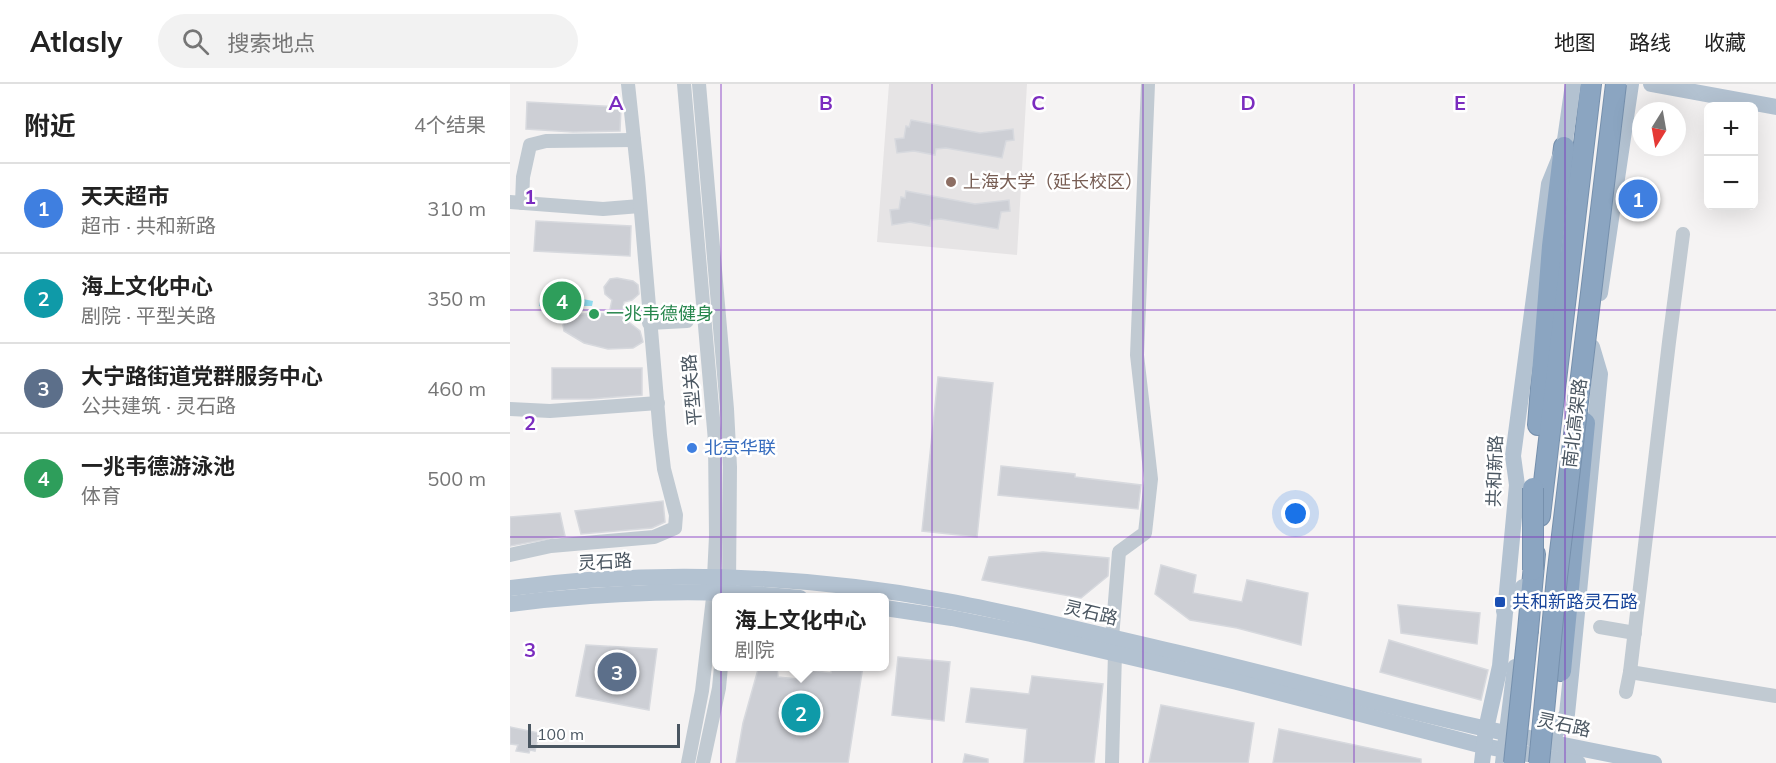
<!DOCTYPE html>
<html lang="zh">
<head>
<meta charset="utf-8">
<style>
	body { margin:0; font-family:Mulish,"Noto Sans SC",sans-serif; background:#f2f2f2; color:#222 }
	.controls { position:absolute; right:18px; top:18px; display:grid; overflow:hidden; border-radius:9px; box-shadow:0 6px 24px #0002 }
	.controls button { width:54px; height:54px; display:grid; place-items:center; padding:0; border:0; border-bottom:2px solid #e0e0e0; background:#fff; color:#222; font:30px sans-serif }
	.compass { position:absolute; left:1122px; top:18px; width:54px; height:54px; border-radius:50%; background:#fff; box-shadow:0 6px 24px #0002; rotate:191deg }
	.scale { position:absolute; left:18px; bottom:15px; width:152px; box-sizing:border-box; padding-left:6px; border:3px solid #4a5661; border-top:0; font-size:16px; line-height:21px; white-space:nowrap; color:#4a5661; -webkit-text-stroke:4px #fff; paint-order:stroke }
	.you { position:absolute; left:786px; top:430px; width:21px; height:21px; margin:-15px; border:4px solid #fff; border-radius:50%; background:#1a73e8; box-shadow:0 0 0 9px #1a73e833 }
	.badge { display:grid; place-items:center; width:39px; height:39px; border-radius:50%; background:#111827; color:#fff; font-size:20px; font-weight:700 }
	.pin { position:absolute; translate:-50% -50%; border:3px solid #fff; box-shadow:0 2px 6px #0006 }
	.popup { position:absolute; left:202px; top:509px; width:177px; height:78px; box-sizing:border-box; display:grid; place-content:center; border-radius:9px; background:#fff; filter:drop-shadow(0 2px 4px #0005); font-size:20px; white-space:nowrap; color:#767676 }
	.popup b { font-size:22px; color:#222 }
	.popup::after { content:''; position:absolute; left:50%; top:100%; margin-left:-12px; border:12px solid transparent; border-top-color:#fff }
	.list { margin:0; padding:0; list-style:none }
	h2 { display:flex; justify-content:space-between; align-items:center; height:78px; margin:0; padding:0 24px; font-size:26px }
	h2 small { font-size:20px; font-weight:400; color:#767676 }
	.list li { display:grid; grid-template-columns:39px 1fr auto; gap:18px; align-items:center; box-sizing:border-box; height:90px; padding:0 24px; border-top:2px solid #e0e0e0 }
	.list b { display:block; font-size:22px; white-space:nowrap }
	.list p { margin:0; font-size:20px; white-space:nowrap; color:#767676 }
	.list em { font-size:20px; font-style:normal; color:#767676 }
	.icon { flex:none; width:33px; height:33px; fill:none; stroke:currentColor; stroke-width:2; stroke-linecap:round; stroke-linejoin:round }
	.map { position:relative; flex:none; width:1266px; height:679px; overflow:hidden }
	header { display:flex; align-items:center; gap:36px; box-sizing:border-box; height:84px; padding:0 30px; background:#fff; border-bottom:2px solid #e0e0e0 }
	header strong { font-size:28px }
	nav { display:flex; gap:33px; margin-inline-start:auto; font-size:21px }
	.search { width:420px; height:54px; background:#f2f2f2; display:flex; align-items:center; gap:15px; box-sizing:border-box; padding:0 21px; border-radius:33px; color:#767676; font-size:22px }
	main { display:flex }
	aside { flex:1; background:#fff }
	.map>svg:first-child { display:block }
	.education { fill:#e6e4e5 }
	.water { fill:#90daee }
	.building { fill:#cdcfd5; stroke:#d7d9de; stroke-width:1.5 }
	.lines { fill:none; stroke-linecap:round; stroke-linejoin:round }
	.highway-casing { stroke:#7690ad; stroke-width:22 }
	.minor { stroke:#c1cad2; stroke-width:14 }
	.major { stroke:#b3c2d1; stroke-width:16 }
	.highway { stroke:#8ba5c1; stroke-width:20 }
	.highway-bridge-casing { stroke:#7690ad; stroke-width:22; stroke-linecap:butt }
	.highway-bridge { stroke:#8ba5c1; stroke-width:20 }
	.grid { fill:none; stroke:#7b2cbf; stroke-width:1.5; stroke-opacity:0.55 }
	.education-dot { fill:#8d6e63; stroke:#fff; stroke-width:2 }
	.leisure-dot { fill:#2e9e5b; stroke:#fff; stroke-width:2 }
	.shop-dot { fill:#3f7fe0; stroke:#fff; stroke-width:2 }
	.transit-dot { fill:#1a4fb4; stroke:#fff; stroke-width:2 }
	.labels { text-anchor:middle; stroke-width:5; stroke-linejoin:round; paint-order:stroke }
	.education-label { font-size:18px; fill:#785e54; stroke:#fff; text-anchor:start }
	.leisure-label { font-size:18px; fill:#27864d; stroke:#fff; text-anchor:start }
	.street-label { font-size:18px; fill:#4a5661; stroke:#fff }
	.shop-label { font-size:18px; fill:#366cbe; stroke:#fff; text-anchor:start }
	.transit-label { font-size:18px; fill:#164399; stroke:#fff; text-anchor:start }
	.grid-label { font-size:20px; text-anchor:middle; font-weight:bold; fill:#7b2cbf; stroke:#fff; stroke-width:5; stroke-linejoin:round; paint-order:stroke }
</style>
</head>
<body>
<header>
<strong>Atlasly</strong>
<div class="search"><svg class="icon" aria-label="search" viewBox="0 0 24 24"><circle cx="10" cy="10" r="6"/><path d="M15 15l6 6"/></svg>搜索地点</div>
<nav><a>地图</a><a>路线</a><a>收藏</a></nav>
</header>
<main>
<aside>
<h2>附近<small>4个结果</small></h2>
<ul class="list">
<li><span class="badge" style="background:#3f7fe0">1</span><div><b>天天超市</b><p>超市 · 共和新路</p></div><em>310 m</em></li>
<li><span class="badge" style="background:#0f9aa8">2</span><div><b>海上文化中心</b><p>剧院 · 平型关路</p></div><em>350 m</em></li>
<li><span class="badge" style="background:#5c6f8a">3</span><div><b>大宁路街道党群服务中心</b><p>公共建筑 · 灵石路</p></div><em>460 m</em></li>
<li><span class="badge" style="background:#2e9e5b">4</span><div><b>一兆韦德游泳池</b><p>体育</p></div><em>500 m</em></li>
</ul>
</aside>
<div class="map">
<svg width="1266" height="679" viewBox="0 0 1266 679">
	<rect width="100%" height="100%" fill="#f5f3f3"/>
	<!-- education -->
	<polygon class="education" points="379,0 517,0 507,171 367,158"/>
	<!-- water -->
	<polygon class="water" points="32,207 83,217 82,222 70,222 54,228 29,222"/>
	<!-- building -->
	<g class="building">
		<polygon points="17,18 111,23 110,47 63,48 16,45"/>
		<polygon points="401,36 470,49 503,45 504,56 496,57 492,74 436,64 426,65 425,71 404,67 387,69 385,55 394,54 396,42 399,43"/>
		<polygon points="396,107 465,120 499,116 500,127 491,128 488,145 431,135 421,136 420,142 400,138 382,141 380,126 389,125 391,113 395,114"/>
		<polygon points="26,137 121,142 120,172 24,167"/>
		<polygon points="107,194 123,197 128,201 129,210 122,216 114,218 111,232 130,247 133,258 123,264 98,265 74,259 54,247 53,241 56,234 61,231 82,229 99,230 102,216 95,210 94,203 100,195"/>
		<polygon points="42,284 132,284 132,311 80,315 42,315"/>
		<polygon points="428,293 483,299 467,453 412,447"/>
		<polygon points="491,382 565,390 565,393 631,401 628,425 488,411"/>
		<polygon points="153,417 155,438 142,444 71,450 65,427"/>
		<polygon points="50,429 55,452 0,462 0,433"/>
		<polygon points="533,468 599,474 598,492 571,514 472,496 479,473"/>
		<polygon points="651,481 686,491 683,509 732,518 737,496 798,509 791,561 727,544 680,536 645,510"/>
		<polygon points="888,521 970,529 967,560 891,549"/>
		<polygon points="879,556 978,586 971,616 870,588"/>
		<polygon points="76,561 147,565 139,626 66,612"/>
		<polygon points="388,573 440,578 434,637 382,631"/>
		<polygon points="249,582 267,582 268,593 288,595 292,585 321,589 322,582 353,582 338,679 226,679 233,639"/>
		<polygon points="522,592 593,600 584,679 514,679 517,645 456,638 461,604 519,610"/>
		<polygon points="651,621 744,639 738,679 639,679"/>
		<polygon points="0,643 29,649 25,667 20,666 19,669 6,667 8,661 0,660"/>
		<polygon points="769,645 911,675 911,679 763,679"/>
		<polygon points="455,670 478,675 478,679 453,679"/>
	</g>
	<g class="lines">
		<!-- highway casing -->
		<g class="highway-casing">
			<g id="highway">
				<polyline points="1028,341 1042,162 1054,63"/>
				<polyline points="1030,432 1081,0"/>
				<polyline points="1018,546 1025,470"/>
				<polyline points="1051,587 1075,339"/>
			</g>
		</g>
		<!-- minor -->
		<g class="minor">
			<polyline points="174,0 205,357 206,452 203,514 192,607 178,679"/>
			<polyline points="189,0 217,325 220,383 219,502"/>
			<polyline points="0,118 93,125 130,122"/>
			<polyline points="12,119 13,93 20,61 36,57 124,56"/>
			<polyline points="139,239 177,237"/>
			<polyline points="0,325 40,327 148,319"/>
			<polyline points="0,471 41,462 144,453 165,444 166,431 154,385 150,351 128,93 118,0"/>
			<polyline points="1090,543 1125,549"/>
			<polyline points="602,554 609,468 635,449 641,395 627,271 638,0"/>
			<polyline points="1120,588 1266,612"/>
			<polyline points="1116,608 1120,588 1159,258 1173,150"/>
			<polyline points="193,679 209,604 211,582"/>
			<polyline points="602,679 605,569"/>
		</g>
		<!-- major -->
		<g class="major">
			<polyline points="1141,0 1266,23"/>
			<polyline points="1049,190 1054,135"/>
			<polyline points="1090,209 1121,0"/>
			<path d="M0,504C144,485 294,491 437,517C513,531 589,551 665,568C769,592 873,622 977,645C1033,657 1088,668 1144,679"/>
			<path d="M0,520C93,508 197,504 290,514"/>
			<polyline points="375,524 442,534 521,550 727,598 973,662 1068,679"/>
			<polyline points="994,527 1013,503"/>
			<polyline points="1040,658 1057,630 1061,591 1090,290 1082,263"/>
			<polyline points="972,679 976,645 990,582 1007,401 1003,372 1039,100 1054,63 1063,0"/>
			<polyline points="993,679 1005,583"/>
		</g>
		<!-- highway -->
		<use href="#highway" class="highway"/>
		<!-- highway-bridge casing -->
		<g class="highway-bridge-casing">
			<g id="highway-bridge">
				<polyline points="1023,486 1023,404"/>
				<polyline points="1004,679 1018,546"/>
				<polyline points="1029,679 1047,493 1106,0"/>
			</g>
		</g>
		<!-- highway-bridge -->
		<use href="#highway-bridge" class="highway-bridge"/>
	</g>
	<!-- grid -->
	<path class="grid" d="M211,0V679M422,0V679M633,0V679M844,0V679M1055,0V679M0,226H1266M0,453H1266"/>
	<!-- markers -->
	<circle class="education-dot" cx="441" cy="98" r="6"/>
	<circle class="leisure-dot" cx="84" cy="230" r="6"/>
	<circle class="shop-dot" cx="182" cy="364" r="6"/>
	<rect class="transit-dot" x="984" y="512" width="12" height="12" rx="3"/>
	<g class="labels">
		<!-- education labels -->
		<g class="education-label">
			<text x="453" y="104">上海大学（延长校区）</text>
		</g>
		<!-- leisure labels -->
		<g class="leisure-label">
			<text x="96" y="236">一兆韦德健身</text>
		</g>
		<!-- street labels -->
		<g class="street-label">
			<text transform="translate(182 306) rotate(-95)" y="6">平型关路</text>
			<text transform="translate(1065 339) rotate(-83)" y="6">南北高架路</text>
			<text transform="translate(985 387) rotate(-88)" y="6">共和新路</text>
			<text transform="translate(95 478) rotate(-3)" y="6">灵石路</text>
			<text transform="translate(581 529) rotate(13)" y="6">灵石路</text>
			<text transform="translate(1054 641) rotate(12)" y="6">灵石路</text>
		</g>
		<!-- shop labels -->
		<g class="shop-label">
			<text x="194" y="370">北京华联</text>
		</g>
		<!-- transit labels -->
		<g class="transit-label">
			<text x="1002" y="524">共和新路灵石路</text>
		</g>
	</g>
	<g class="grid-label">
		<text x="106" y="26">A</text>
		<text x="316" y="26">B</text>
		<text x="528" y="26">C</text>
		<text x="738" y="26">D</text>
		<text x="950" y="26">E</text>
		<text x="20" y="120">1</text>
		<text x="20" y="346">2</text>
		<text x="20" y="573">3</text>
	</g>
</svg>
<div class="controls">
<button>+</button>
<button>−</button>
</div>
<svg class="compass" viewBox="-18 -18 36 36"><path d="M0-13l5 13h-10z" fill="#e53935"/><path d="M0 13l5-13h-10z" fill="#767676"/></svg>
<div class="scale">100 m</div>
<div class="you"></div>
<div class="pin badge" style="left:1128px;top:115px;background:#3f7fe0">1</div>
<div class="pin badge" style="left:291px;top:629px;background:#0f9aa8">2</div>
<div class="popup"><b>海上文化中心</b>剧院</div>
<div class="pin badge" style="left:107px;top:588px;background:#5c6f8a">3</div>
<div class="pin badge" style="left:52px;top:217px;background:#2e9e5b">4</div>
</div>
</main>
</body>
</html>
